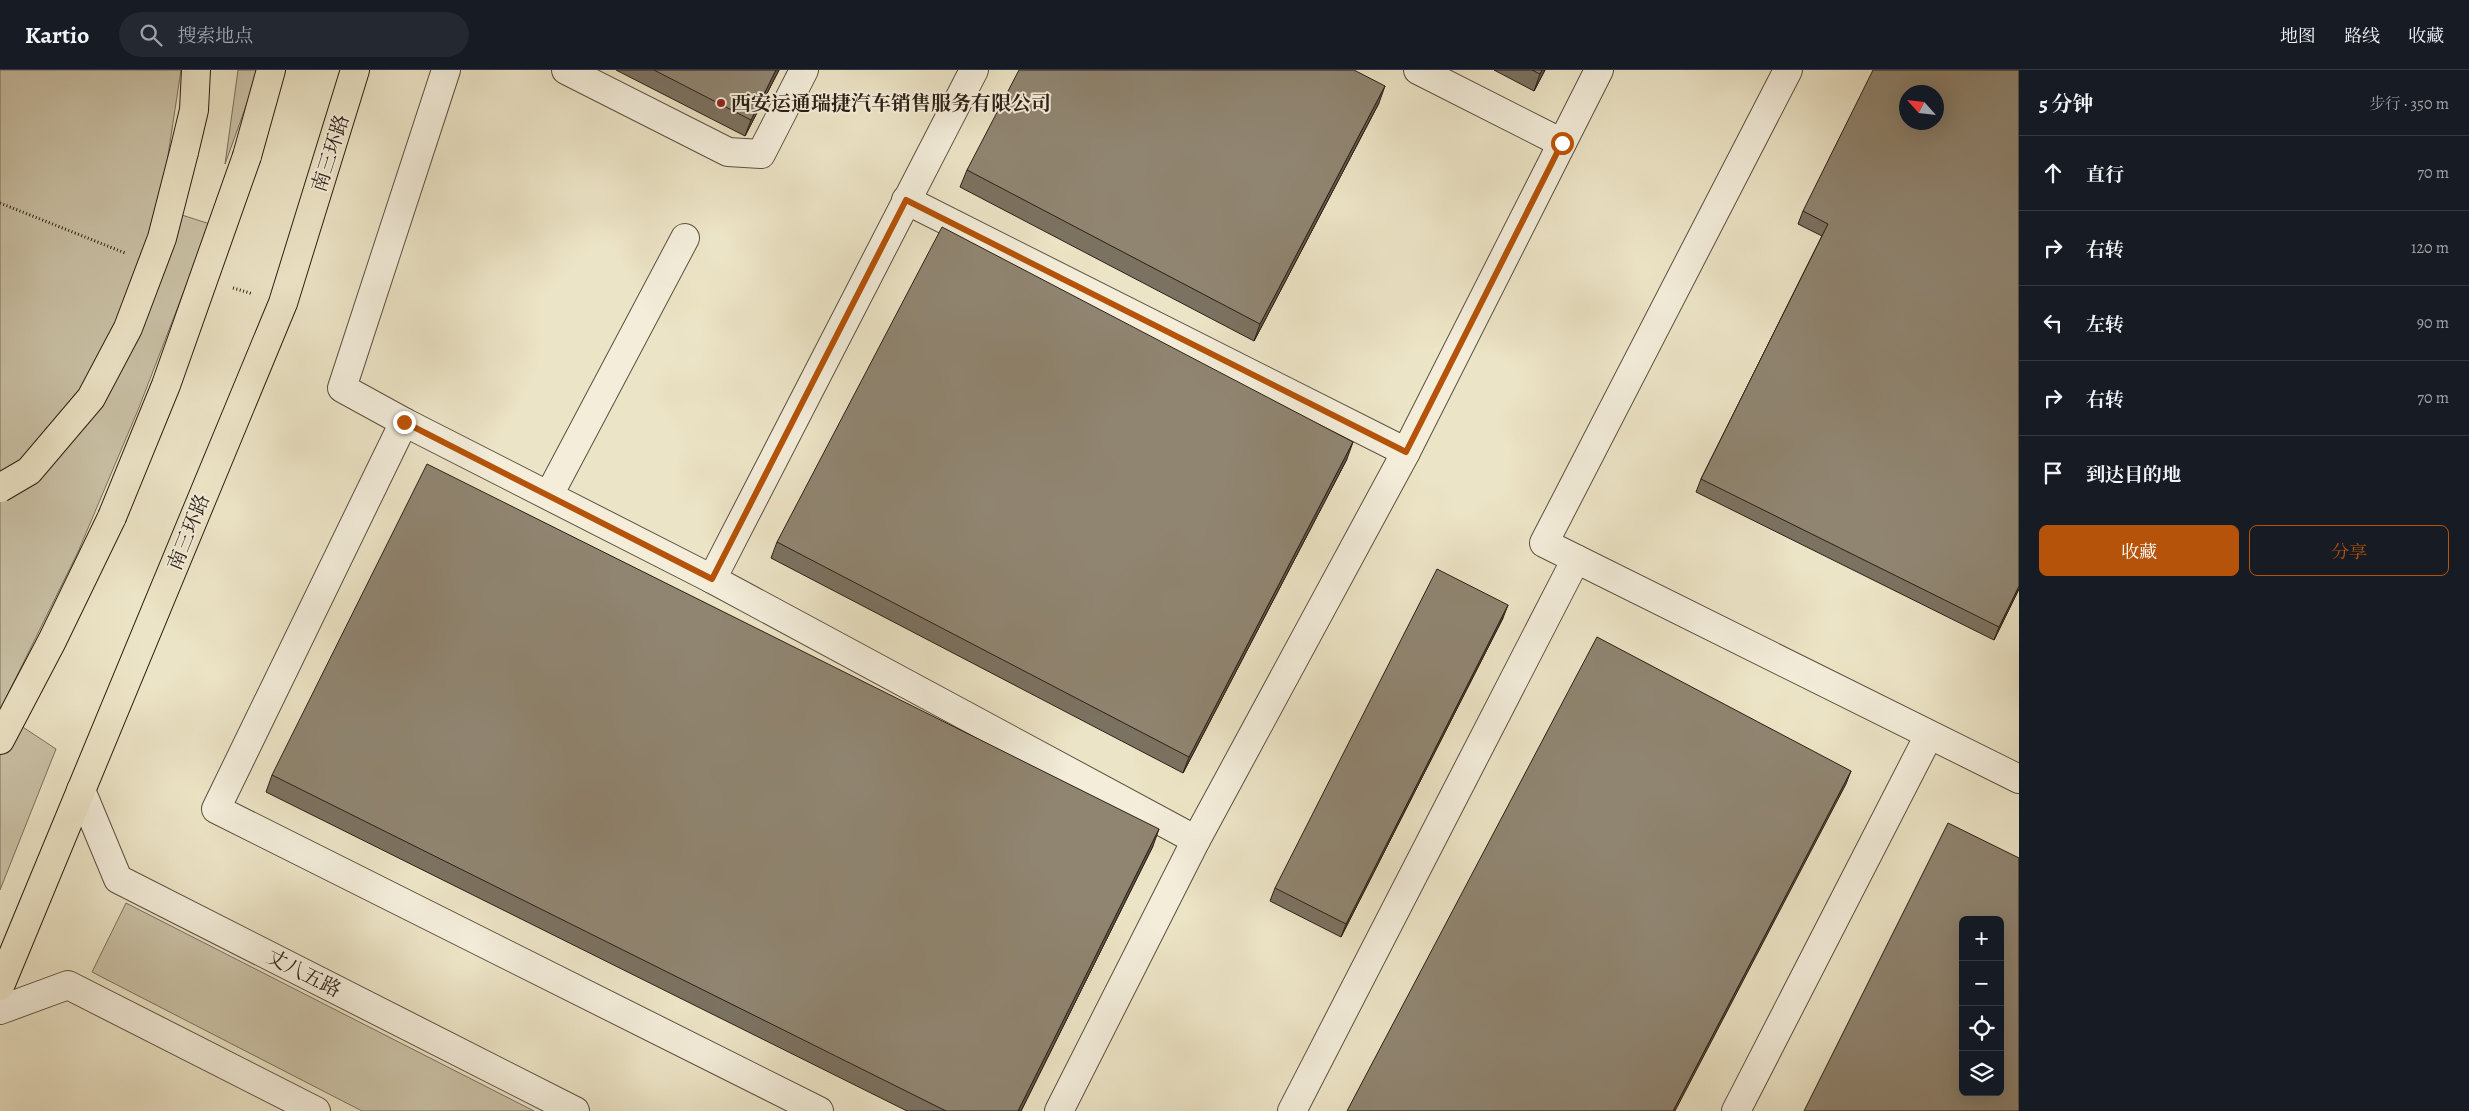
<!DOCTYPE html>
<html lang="zh">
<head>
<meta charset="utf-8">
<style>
	body { margin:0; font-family:Alegreya,"Noto Serif SC",serif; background:#242831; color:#f1f3f6 }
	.controls { position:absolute; right:15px; bottom:15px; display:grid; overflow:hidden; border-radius:8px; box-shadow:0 5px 20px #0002 }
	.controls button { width:45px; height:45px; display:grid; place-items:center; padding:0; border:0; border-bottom:1px solid #363941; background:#171b24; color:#f1f3f6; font:25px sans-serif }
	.compass { position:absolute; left:1899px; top:15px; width:45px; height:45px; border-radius:50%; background:#171b24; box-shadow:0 5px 20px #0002; rotate:297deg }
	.stop { position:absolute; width:15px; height:15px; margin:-11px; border:4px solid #b45309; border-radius:50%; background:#fff }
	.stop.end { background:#b45309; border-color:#fff; box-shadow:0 1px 5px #0008 }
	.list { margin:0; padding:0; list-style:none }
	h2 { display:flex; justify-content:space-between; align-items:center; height:65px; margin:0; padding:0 20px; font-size:21px }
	h2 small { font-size:16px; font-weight:400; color:#9ea1a6 }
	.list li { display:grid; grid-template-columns:32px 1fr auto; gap:15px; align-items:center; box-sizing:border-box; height:75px; padding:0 20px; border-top:1px solid #363941 }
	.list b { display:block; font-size:19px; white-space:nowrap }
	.list em { font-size:16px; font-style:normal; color:#9ea1a6 }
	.actions { display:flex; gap:10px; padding:15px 20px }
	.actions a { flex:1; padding:11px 0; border:1px solid #b45309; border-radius:8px; text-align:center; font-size:18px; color:#b45309 }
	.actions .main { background:#b45309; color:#fff }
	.icon { flex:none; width:28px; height:28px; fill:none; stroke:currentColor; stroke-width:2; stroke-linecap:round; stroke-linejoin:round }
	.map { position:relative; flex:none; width:2019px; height:1041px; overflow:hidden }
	header { display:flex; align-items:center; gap:30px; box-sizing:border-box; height:70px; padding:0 25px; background:#171b24; border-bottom:1px solid #363941 }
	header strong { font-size:24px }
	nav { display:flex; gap:28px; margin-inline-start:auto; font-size:18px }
	.search { width:350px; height:45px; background:#242831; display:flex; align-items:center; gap:12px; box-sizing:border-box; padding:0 18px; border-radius:28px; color:#9ea1a6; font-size:19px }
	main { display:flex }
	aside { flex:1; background:#171b24 }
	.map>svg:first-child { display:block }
	.grass { fill:#cbc3a8; stroke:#7c715e }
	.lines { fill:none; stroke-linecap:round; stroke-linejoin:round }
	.minor-casing { stroke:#5c5041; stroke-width:30 }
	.highway-casing { stroke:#2c1f15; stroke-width:30 }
	.path { stroke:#2c1f15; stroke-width:3; stroke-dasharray:1 2.5; stroke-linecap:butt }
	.minor { stroke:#f3edda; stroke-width:28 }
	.highway { stroke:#ece4c6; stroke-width:28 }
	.highway-bridge-casing { stroke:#2c1f15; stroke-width:30; stroke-linecap:butt }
	.highway-bridge { stroke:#ece4c6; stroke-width:28 }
	.wall { fill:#7c7261; stroke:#2c1f15 }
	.shaded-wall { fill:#655d4f; stroke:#2c1f15 }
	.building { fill:#908571; stroke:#2c1f15; fill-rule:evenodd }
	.route { stroke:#b45309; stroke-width:6 }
	.poi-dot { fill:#8f2418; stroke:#f3edda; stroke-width:2 }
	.labels { text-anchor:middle; stroke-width:4; stroke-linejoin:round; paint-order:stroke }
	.poi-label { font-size:20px; font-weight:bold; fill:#2c1f15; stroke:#f3edda; text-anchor:start }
	.street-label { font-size:20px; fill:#2c1f15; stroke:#f3edda }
</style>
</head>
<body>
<header>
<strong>Kartio</strong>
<div class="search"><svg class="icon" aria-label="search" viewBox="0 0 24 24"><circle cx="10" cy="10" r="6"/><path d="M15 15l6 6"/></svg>搜索地点</div>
<nav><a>地图</a><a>路线</a><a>收藏</a></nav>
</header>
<main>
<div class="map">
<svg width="2019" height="1041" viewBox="0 0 2019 1041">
	<rect width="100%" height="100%" fill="#ece4c6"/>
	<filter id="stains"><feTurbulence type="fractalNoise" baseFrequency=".004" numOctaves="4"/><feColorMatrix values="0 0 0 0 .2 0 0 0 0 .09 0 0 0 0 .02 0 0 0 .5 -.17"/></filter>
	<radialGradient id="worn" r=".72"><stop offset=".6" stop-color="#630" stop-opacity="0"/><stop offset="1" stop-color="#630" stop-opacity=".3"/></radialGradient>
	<!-- grass -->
	<g class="grass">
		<polygon points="0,0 181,0 160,138 210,154 138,340 78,482 0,640"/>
		<polygon points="238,0 259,0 225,94"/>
		<polygon points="0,642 56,679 0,820"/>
		<polygon points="126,833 534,1041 362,1041 92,902"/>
	</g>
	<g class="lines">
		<!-- minor casing -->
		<g class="minor-casing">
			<g id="minor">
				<polyline points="446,0 342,318 404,352 216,739 819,1041"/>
				<polyline points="566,0 728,82 761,84 804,0"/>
				<polyline points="1418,0 1562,73"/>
				<polyline points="1788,0 1544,473 2019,709"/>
				<polyline points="906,130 1406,382"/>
				<polyline points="404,352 712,509 1196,770"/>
				<polyline points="549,425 685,168"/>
				<polyline points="712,509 974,0"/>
				<polyline points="81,720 118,809 575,1041"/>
				<polyline points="0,940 68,915 316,1041"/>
				<polyline points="1059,1041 1196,770 1406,382 1599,0"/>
				<polyline points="1292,1041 1576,489"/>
				<polyline points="1736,1041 1929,665"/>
			</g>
		</g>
		<!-- highway casing -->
		<g class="highway-casing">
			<g id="highway">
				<polyline points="184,82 194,40 196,0"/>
				<polyline points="247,86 271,0"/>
				<polyline points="0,670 52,571 112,447"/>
				<polyline points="0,916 283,233 355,0"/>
			</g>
		</g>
		<!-- path -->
		<g class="path">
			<polyline points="0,133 125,183"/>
			<polyline points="233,218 253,224"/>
		</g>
		<!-- minor -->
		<use href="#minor" class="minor"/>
		<!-- highway -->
		<use href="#highway" class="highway"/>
		<!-- highway-bridge casing -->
		<g class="highway-bridge-casing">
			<g id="highway-bridge">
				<polyline points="0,418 29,401 91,328 128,258 162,168 184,82"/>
				<polyline points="112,447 166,315 247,86"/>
			</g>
		</g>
		<!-- highway-bridge -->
		<use href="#highway-bridge" class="highway-bridge"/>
	</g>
	<!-- wall -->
	<g class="wall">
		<polygon points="616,0 779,0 745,66"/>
		<polygon points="1494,0 1545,0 1534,21"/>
		<polygon points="2019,0 2019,519 1994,570 1696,422 1701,409 1822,166 1798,154 1803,141"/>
		<polygon points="1379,33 1254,271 960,117 967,100"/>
		<polygon points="1347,389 1183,703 771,488 777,472"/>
		<polygon points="1503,548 1341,867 1270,831 1275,818"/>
		<polygon points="272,705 1153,776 1021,1041 907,1041 266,722"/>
	</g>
	<!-- shaded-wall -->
	<g class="shaded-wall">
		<polygon points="776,0 779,0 745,66 751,50"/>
		<polygon points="1542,0 1545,0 1534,21 1540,4"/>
		<polygon points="1385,16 1379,33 1254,271 1260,254"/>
		<polygon points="1353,372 1347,389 1183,703 1189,687"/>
		<polygon points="2019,516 2019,519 1994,570 1999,557"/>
		<polygon points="1508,535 1503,548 1341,867 1346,854"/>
		<polygon points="1851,701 1846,714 1675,1041 1673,1041"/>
		<polygon points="1159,759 1153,776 1021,1041 1018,1041"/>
	</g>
	<!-- building -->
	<g class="building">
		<polygon points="654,0 776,0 751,50"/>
		<polygon points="1019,0 1354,0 1385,16 1260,254 967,100"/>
		<polygon points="1532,0 1542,0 1540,4"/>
		<path d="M1873,0H2019V516L1999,557L1701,409L1828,154L1803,141ZM1906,22H1936V52H1906Z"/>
		<polygon points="942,157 1353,372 1189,687 777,472"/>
		<polygon points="427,394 1159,759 1018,1041 946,1041 272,705"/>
		<polygon points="1437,499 1508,535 1346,854 1275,818"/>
		<polygon points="1597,567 1851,701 1673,1041 1347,1041"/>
		<path d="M1948,753L2019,788V1041H1804ZM1963,850H2000V1022H1963Z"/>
	</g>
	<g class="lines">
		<!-- route -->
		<polyline class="route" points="404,352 712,509 906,130 1406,382 1562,73"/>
	</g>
	<!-- markers -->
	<circle class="poi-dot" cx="721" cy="33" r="5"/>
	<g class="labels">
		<!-- poi labels -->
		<g class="poi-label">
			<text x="731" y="40">西安运通瑞捷汽车销售服务有限公司</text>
		</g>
		<!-- street labels -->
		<g class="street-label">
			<text transform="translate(330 83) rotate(-72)" y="7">南三环路</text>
			<text transform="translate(188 462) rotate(-68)" y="7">南三环路</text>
			<text transform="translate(304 903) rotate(27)" y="7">丈八五路</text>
		</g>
	</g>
	<rect width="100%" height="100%" filter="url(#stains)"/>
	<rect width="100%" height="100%" fill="url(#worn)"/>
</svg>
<div class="controls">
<button>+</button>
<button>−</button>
<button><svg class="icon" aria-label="locate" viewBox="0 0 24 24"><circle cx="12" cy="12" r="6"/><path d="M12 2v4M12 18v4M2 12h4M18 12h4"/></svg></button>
<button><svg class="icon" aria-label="layers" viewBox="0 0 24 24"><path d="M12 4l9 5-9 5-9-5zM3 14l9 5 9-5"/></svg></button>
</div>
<svg class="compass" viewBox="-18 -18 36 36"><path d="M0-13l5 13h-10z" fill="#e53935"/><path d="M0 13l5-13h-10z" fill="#9ea1a6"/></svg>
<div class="stop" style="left:1562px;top:73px"></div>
<div class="stop end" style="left:404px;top:352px"></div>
</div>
<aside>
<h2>5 分钟<small>步行 · 350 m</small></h2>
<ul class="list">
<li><svg class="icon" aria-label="ahead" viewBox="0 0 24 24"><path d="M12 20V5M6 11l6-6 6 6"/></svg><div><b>直行</b></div><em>70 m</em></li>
<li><svg class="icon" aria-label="right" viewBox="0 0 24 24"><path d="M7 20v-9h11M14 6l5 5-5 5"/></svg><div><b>右转</b></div><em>120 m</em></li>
<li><svg class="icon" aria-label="left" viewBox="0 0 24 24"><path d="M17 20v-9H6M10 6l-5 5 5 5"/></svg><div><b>左转</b></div><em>90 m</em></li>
<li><svg class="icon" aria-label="right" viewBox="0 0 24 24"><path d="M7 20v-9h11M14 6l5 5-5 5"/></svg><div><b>右转</b></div><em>70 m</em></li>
<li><svg class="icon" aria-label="arrive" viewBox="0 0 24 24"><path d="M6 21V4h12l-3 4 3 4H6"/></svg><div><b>到达目的地</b></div></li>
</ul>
<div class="actions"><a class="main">收藏</a><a>分享</a></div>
</aside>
</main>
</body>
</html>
